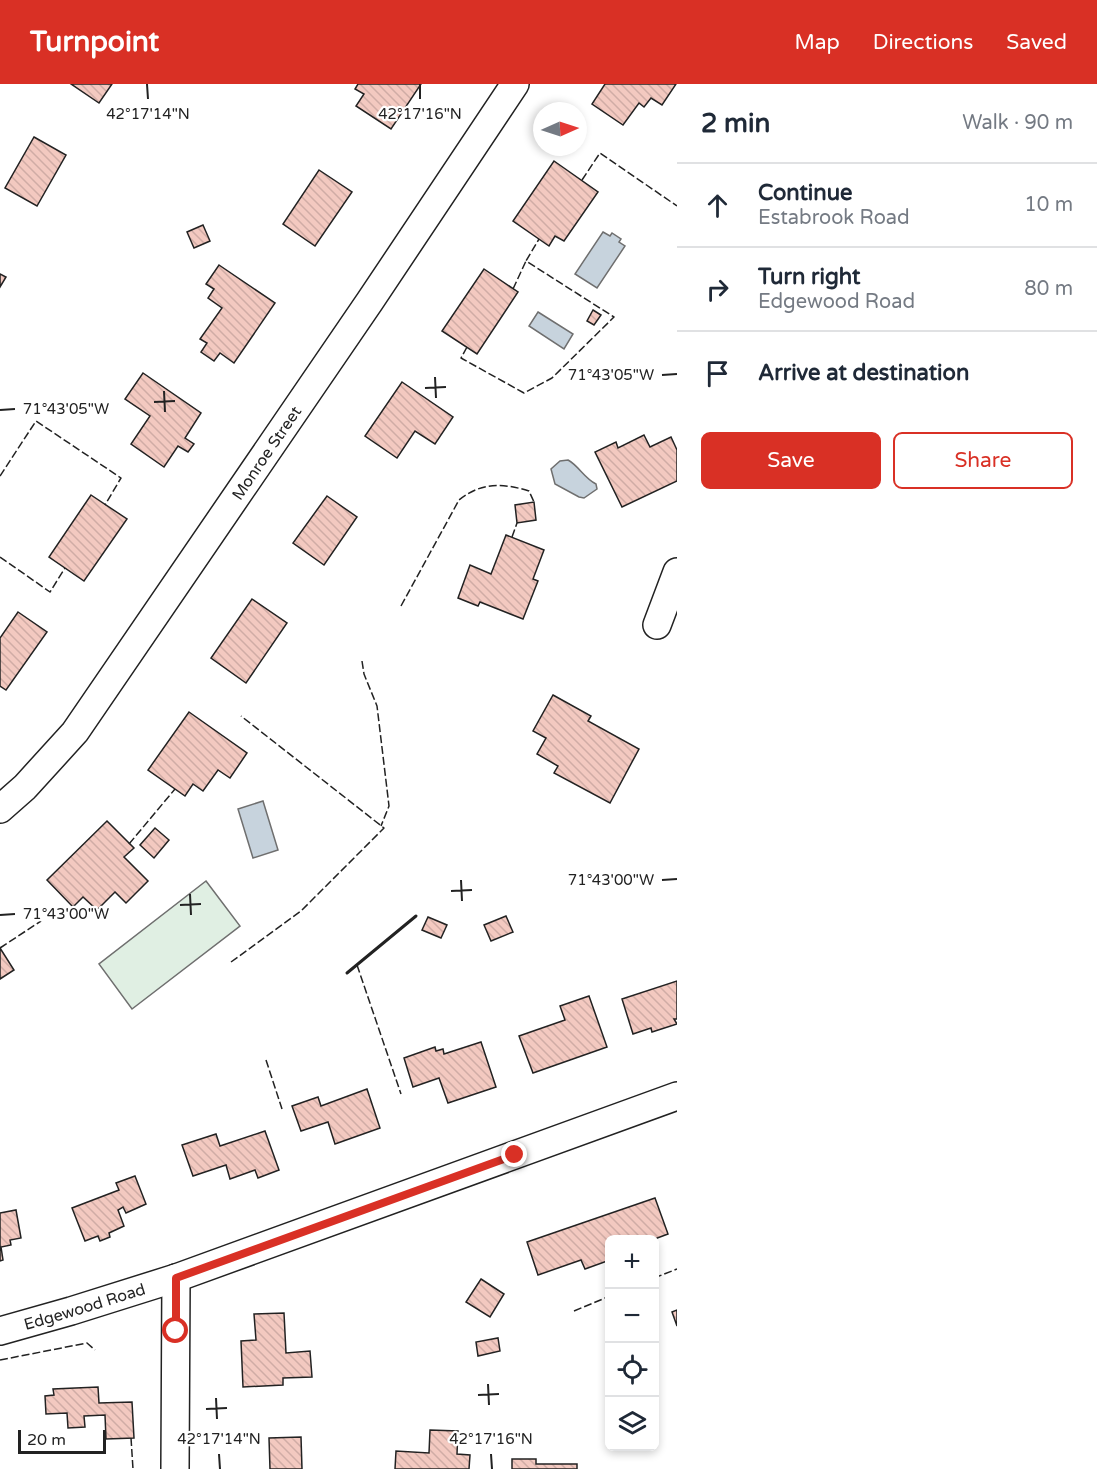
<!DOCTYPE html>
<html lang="en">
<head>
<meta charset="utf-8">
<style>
	body { margin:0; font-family:"Varela Round",sans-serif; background:#f2f2f3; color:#1f2937 }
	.controls { position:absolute; right:18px; bottom:18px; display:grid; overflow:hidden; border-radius:9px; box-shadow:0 3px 9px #0003 }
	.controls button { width:54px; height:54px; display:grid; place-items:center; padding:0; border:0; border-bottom:2px solid #e0e1e3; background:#fff; color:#1f2937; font:30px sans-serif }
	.compass { position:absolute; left:533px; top:18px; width:54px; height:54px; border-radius:50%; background:#fff; box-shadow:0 3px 9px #0003; rotate:87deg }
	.scale { position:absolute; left:18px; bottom:15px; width:88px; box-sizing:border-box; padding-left:6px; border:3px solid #222; border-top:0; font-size:16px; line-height:21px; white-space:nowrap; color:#222; -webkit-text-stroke:4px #fff; paint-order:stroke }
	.stop { position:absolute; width:18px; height:18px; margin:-14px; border:4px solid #d93025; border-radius:50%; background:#fff }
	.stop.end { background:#d93025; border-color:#fff; box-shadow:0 2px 6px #0008 }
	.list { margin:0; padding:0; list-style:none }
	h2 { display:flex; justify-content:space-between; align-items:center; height:78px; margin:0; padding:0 24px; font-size:26px }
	h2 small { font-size:20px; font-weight:400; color:#747a83 }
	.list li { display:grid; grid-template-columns:39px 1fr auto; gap:18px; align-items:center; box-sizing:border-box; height:84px; padding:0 24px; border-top:2px solid #e0e1e3 }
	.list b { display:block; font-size:22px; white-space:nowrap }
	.list p { margin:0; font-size:20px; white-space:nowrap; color:#747a83 }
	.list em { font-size:20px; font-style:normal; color:#747a83 }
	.actions { display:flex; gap:12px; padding:18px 24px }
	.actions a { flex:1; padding:14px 0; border:2px solid #d93025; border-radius:9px; text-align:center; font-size:21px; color:#d93025 }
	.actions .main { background:#d93025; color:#fff }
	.icon { flex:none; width:33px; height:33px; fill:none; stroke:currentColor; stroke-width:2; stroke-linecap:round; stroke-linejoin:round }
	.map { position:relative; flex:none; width:677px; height:1385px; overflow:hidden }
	header { display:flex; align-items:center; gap:36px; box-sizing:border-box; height:84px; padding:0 30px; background:#d93025; color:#fff }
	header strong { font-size:28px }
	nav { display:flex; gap:33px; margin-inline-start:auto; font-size:21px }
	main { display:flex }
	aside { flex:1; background:#fff }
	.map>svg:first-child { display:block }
	.green { fill:#e0efe3; stroke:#6f6f6f; stroke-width:1.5 }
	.water { fill:#c7d3dd; stroke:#6f6f6f; stroke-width:1.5 }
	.building { fill:url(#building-back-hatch); stroke:#222; stroke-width:1.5 }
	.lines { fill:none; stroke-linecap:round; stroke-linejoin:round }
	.minor-casing { stroke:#222; stroke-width:30 }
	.minor { stroke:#fff; stroke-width:27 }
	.fence { stroke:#222; stroke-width:1.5; stroke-dasharray:8 3; stroke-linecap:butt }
	.wall { stroke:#222; stroke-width:3 }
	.route { stroke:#d93025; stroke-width:8 }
	.ticks { fill:none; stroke:#222; stroke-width:2 }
	.labels { text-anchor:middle; stroke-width:4.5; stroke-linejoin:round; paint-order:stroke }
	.street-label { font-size:16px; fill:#222; stroke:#fff }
	.ticks-label { font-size:15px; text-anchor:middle; fill:#222; stroke:#fff; stroke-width:4.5; stroke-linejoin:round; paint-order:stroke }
</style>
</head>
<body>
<header>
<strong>Turnpoint</strong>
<nav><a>Map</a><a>Directions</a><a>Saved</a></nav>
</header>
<main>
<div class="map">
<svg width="677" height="1385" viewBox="0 0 677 1385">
	<defs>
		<pattern id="building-back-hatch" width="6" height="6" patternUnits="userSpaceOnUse" patternTransform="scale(1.5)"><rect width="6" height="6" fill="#f3c9c0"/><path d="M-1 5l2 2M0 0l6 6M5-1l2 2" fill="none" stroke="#d0aca5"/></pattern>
	</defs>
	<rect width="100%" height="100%" fill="#fff"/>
	<!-- green -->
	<polygon class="green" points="206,797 240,842 132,925 99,880"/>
	<!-- water -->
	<g class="water">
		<polygon points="603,148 610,152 612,149 621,155 619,158 625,162 597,204 575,190"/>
		<polygon points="538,228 573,250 564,265 529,242"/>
		<path d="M568,376C579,382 584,394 596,400L597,405L584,414L579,413L555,400L551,385L560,377Z"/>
		<polygon points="263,717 278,766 253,774 238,725"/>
	</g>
	<!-- building -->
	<g class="building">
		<polygon points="71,0 112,0 99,19"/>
		<polygon points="358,0 421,0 391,45 356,22 364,10 355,5"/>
		<polygon points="605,0 676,0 662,21 651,14 644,23 639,19 623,41 592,20"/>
		<polygon points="34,53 66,71 37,122 5,104"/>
		<polygon points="554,77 598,108 564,157 555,152 549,162 513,137"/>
		<polygon points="319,86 352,108 315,162 283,140"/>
		<polygon points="203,141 210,157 194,164 187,148"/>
		<polygon points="219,181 275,219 234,279 220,269 214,277 201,268 207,259 200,255 222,224 208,214 214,205 206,200"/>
		<polygon points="484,185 518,208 477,270 442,247"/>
		<polygon points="0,190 6,193 0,203"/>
		<polygon points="593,226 601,231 594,241 587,237"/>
		<polygon points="143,289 201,329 185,354 194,360 188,368 178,362 164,383 131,360 150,332 125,315"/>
		<polygon points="402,298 453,333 435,360 415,347 397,374 365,352"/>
		<polygon points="644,351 650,363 671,353 677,366 677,397 622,423 595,368 616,358 618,364"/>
		<polygon points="91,411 127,435 84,497 49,473"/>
		<polygon points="327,412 357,433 324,481 293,459"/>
		<polygon points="534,418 536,436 517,439 515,421"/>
		<polygon points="506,451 544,466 533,495 538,497 523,535 480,518 478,522 458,514 470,481 491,490"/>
		<polygon points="252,515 287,539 246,599 211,574"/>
		<polygon points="18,528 47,548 6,606 0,602 0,554"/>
		<polygon points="553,611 591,632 588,637 639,665 610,719 554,689 558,682 537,670 546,654 533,647"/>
		<polygon points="189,628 247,669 230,694 218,686 203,707 193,700 185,712 148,686"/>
		<polygon points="107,737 134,764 124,773 148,797 126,819 115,808 97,826 83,813 73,823 47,796"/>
		<polygon points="155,744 169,756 154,774 140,761"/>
		<polygon points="506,832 513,848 491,857 484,841"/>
		<polygon points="428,833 447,841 441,854 422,846"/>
		<polygon points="0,864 14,886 0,895"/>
		<polygon points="677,897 677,935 674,935 677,940 652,948 651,944 633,950 622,915"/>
		<polygon points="589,912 607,963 533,989 519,952 565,936 560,922"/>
		<polygon points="481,958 496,1003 448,1019 439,994 413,1003 404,974 435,963 436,967 443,965 444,970"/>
		<polygon points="367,1005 380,1044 335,1060 328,1038 301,1047 292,1022 318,1013 321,1022"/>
		<polygon points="265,1047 279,1086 258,1094 255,1086 230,1095 226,1081 193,1092 182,1061 216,1050 220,1062"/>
		<polygon points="135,1092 146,1120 126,1129 123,1123 118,1126 124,1142 109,1149 110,1153 100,1157 98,1152 85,1157 72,1124 119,1106 116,1099"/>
		<polygon points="655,1114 668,1150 652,1156 610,1156 610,1176 585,1185 581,1176 538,1191 527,1158"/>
		<polygon points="16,1126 21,1154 10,1156 11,1161 1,1163 3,1176 0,1177 0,1129"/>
		<polygon points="481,1195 504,1210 490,1233 466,1218"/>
		<polygon points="677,1226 677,1242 672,1228"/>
		<polygon points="284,1229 286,1269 310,1267 312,1293 283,1294 283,1301 243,1303 241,1257 256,1256 254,1230"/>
		<polygon points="498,1254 500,1267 478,1272 476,1258"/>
		<polygon points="98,1303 99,1319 132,1318 134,1354 106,1355 105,1331 84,1332 85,1343 68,1344 67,1329 46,1330 45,1312 54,1311 53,1305"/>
		<polygon points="430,1346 458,1347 457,1370 470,1371 469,1385 395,1385 396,1367 429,1369"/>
		<polygon points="301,1353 302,1385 270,1385 269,1354"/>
		<polygon points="512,1375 536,1375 536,1380 577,1380 577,1385 512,1385"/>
	</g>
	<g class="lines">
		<!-- minor casing -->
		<g class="minor-casing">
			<g id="minor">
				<polyline points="657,541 677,488"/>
				<path id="s1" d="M0,725L25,703L75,648L370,217L515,0"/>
				<path id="s2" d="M0,1247L71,1227L176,1194L677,1012"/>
				<polyline points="175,1385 176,1194"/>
			</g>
		</g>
		<!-- minor -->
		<use href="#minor" class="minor"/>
		<!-- fence -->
		<g class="fence">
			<polyline points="582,96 600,69 677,122"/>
			<polyline points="513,205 526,177"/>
			<polyline points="467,263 461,274 524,309 552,294 614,233 526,177 539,155"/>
			<polyline points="0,392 36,337 121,394 105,421"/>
			<polyline points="512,453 517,439"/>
			<polyline points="0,473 50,508 65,484"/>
			<path d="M401,522L459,416C481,398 503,399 529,407L534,418"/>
			<polyline points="362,577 364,590 377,622 389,722 381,742"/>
			<polyline points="129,760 175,705"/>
			<polyline points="0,864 41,837"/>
			<polyline points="231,878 301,827 384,744 241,632"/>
			<polyline points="357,881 401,1010"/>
			<polyline points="266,976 282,1025"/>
			<polyline points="654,1194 677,1185"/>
			<polyline points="574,1227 610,1212"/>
			<polyline points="0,1276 87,1259 95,1266"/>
			<polyline points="131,1354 133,1385"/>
		</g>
		<!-- wall -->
		<polyline class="wall" points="347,889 416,832"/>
	</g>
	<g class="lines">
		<!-- route -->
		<polyline class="route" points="176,1247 176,1194 515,1071"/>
	</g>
	<!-- ticks -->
	<path class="ticks" d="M147,0L148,15M420,0V15M662,291L677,290M435,293L436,314M425,304L446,303M164,307L165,328M154,318L175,317M0,326L15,325M461,796L462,817M662,796L677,795M451,807L472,806M190,810L191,831M180,821L201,820M0,831L15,830M488,1300L489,1321M478,1311L499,1310M216,1314L217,1335M206,1325L227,1324M219,1370L220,1385M491,1370L492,1385"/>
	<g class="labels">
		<!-- street labels -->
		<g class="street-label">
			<text dy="6" stroke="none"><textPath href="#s1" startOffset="446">Monroe Street</textPath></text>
			<text dy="6" stroke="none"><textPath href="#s2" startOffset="88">Edgewood Road</textPath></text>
		</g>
	</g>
	<g class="ticks-label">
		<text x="148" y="35">42°17'14"N</text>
		<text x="420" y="35">42°17'16"N</text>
		<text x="611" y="296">71°43'05"W</text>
		<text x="66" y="330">71°43'05"W</text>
		<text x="611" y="801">71°43'00"W</text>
		<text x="66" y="835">71°43'00"W</text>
		<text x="219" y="1360">42°17'14"N</text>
		<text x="491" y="1360">42°17'16"N</text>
	</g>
</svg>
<div class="controls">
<button>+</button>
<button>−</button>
<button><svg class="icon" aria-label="locate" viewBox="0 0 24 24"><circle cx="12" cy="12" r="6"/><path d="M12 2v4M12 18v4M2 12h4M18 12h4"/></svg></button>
<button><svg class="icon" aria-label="layers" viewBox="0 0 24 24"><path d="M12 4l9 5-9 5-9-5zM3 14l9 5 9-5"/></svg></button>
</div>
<svg class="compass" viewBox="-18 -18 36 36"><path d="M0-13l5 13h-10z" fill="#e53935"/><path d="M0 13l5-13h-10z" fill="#747a83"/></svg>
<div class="scale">20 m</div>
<div class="stop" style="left:176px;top:1247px"></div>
<div class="stop end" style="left:515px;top:1071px"></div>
</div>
<aside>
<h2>2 min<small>Walk · 90 m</small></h2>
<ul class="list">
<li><svg class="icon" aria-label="ahead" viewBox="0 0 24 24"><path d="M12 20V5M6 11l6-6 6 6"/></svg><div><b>Continue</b><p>Estabrook Road</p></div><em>10 m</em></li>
<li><svg class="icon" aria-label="right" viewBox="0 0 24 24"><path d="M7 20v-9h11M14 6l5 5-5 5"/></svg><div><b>Turn right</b><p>Edgewood Road</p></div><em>80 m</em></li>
<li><svg class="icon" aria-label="arrive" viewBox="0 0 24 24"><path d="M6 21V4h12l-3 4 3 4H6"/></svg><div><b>Arrive at destination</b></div></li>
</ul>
<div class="actions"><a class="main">Save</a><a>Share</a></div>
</aside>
</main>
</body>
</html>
